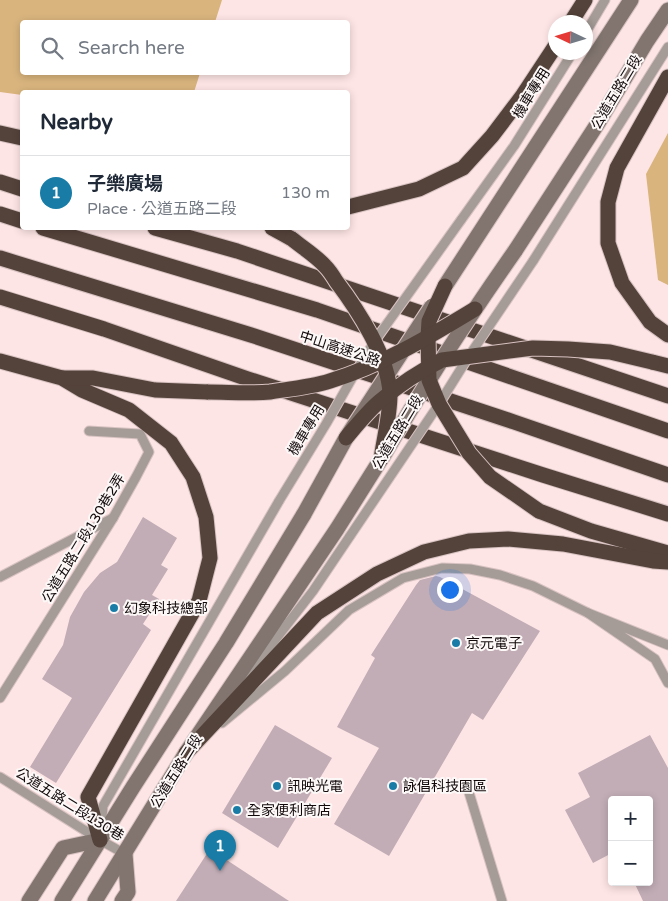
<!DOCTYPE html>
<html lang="en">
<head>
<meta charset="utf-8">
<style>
	body { margin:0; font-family:"Varela Round","Noto Sans TC",sans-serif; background:#f6f6f7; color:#1f2937 }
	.controls { position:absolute; right:15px; bottom:15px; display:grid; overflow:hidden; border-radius:5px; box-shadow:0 2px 8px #0003 }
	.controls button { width:45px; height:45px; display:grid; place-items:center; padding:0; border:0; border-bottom:1px solid #e0e1e3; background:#fff; color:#1f2937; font:25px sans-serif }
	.compass { position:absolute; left:548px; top:15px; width:45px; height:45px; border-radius:50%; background:#fff; box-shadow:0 2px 8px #0003; rotate:274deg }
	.you { position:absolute; left:449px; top:589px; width:18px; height:18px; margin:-12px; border:4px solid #fff; border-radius:50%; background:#1a73e8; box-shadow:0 0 0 8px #1a73e833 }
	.badge { display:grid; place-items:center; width:32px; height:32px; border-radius:50%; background:#187ca7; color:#fff; font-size:16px; font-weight:700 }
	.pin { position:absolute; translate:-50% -41px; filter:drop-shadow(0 1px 2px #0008) }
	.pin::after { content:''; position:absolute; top:26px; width:18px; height:15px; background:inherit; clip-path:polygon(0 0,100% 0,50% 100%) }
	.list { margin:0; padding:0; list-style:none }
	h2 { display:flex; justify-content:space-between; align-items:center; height:65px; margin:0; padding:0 20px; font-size:21px }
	h2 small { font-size:16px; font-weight:400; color:#747a83 }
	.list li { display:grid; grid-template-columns:32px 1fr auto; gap:15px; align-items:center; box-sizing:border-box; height:75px; padding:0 20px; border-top:1px solid #e0e1e3 }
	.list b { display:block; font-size:19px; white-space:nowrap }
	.list p { margin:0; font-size:16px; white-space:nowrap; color:#747a83 }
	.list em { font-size:16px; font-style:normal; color:#747a83 }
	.icon { flex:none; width:28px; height:28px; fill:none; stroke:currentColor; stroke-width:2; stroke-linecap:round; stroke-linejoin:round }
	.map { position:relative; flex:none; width:668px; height:901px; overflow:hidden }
	.search { position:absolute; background:#fff; box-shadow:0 2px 8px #0003; left:20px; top:20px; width:330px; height:55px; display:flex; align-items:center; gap:12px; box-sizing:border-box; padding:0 18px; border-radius:5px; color:#747a83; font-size:19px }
	.panel { position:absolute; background:#fff; box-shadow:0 2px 8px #0003; left:20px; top:90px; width:330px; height:140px; border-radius:5px }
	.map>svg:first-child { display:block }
	.forest { fill:#d9b47d }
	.building { fill:#c2adb6 }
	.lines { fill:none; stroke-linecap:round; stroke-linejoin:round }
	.lane-casing { stroke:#d8c2c2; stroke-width:11 }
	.secondary-casing { stroke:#d8c2c2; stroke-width:17 }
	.highway-casing { stroke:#d8c2c2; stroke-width:17 }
	.lane { stroke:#a59c97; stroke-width:9 }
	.secondary { stroke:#82756f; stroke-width:15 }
	.highway { stroke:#54433b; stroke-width:15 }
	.lane-bridge-casing { stroke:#d8c2c2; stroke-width:11; stroke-linecap:butt }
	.secondary-bridge-casing { stroke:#d8c2c2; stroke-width:17; stroke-linecap:butt }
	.highway-bridge-casing { stroke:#d8c2c2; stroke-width:17; stroke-linecap:butt }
	.lane-bridge { stroke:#a59c97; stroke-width:9 }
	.secondary-bridge { stroke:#82756f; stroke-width:15 }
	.highway-bridge { stroke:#54433b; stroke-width:15 }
	.poi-dot { fill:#187ca7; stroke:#fdf8f8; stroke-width:2 }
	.labels { text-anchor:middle; stroke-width:4; stroke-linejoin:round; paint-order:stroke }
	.street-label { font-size:14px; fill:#120a0a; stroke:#fdf8f8 }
	.poi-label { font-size:14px; fill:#120a0a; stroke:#fdf8f8; text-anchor:start }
</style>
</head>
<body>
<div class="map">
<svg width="668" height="901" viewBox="0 0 668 901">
	<rect width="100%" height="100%" fill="#fee5e5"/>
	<!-- forest -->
	<g class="forest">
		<polygon points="0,0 222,0 215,22 22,22 22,72 200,73 194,92 22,92 22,95 0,92"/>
		<polygon points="668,133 668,285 658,280 646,174"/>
	</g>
	<!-- building -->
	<g class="building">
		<polygon points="143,517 177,538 161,565 168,569 152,595 159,599 143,624 151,630 56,783 30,767 72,698 42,679 63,645 70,617 84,592 100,573 117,562"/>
		<polygon points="436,576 440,577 540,631 483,720 472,713 389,856 334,824 379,748 337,727 375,658 371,655 416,585 420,580"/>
		<polygon points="275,725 332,758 278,848 222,813"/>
		<polygon points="650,735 668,768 668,901 643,901 634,882 649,882 649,800 612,800 612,853 593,863 565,810 590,797 578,773"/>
		<polygon points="210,849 289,901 176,901"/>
	</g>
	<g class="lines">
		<!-- lane casing -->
		<g class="lane-casing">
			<g id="lane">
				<polyline points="586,32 605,0"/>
				<polyline points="461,220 514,146 573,52"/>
				<polyline points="533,261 668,47"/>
				<polyline points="0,577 113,518"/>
				<polyline points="668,645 588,613 655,659 668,683"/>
				<polyline points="241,684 313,591 350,536"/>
				<polyline points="0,698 113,518 136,477 149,452 140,434 89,431"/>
				<polyline points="222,723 285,671 349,610 403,578 442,568 470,569 500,575 533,586 588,613"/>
				<polyline points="0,777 100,840 125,854"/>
				<polyline points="467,786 502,901"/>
				<polyline points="101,829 103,806 279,501"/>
			</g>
		</g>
		<!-- secondary casing -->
		<g class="secondary-casing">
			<g id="secondary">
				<polyline points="515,251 598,123 647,41 668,10"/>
				<polyline points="445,286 631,0"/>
				<polyline points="29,901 63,848 100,840"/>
				<polyline points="62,901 133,787 226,643 304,514"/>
				<polyline points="95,901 186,753 337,529 381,459"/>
				<polyline points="122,901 128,892 125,854"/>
			</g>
		</g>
		<!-- highway casing -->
		<g class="highway-casing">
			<g id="highway">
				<polyline points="571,22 585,0"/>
				<polyline points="668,77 617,168 608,202 608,243 622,283 650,322 668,335"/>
				<polyline points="0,133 22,138"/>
				<polyline points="0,182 22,189"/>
				<polyline points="348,207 419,189 463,168 492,136 523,95 556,45"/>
				<polyline points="0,214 22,221"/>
				<polyline points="43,228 317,310 668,431"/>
				<polyline points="155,228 237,251 668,396"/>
				<polyline points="272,228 292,239"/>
				<polyline points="0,258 251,335 514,422 668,475"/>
				<polyline points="0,297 104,329 248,379 543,475 668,514"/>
				<polyline points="0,361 62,378 82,390 129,410 171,443 193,477 206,517 210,558 199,601 88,797 100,840"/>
				<polyline points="652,362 668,366"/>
				<polyline points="63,378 93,378 155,390 208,392"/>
				<polyline points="539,511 591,531 668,553"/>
				<polyline points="186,753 317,613 377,574 424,552 469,541 508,539 563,544 653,561 668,562"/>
			</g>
		</g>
		<!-- lane -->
		<use href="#lane" class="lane"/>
		<!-- secondary -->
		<use href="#secondary" class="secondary"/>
		<!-- highway -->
		<use href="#highway" class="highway"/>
		<!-- lane-bridge casing -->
		<g class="lane-bridge-casing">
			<g id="lane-bridge">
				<polyline points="279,501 326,424 355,373 374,342 461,220"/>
				<polyline points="350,536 439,404 469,356 533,261"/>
			</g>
		</g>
		<!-- secondary-bridge casing -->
		<g class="secondary-bridge-casing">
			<g id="secondary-bridge">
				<path d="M382,458C423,387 468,318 515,251"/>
				<polyline points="304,514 346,438 432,306"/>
			</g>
		</g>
		<!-- highway-bridge casing -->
		<g class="highway-bridge-casing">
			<g id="highway-bridge">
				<path d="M292,239C303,248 316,256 325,266C329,270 333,276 336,281C358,310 389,358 390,394C390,416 384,438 381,459"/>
				<polyline points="445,286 429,321 428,337 429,380 439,404 469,453 490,477 539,511"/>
				<path d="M208,392C228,392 250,394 270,392C290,389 311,387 330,381C382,365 429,337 475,309"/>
				<path d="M346,438C357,425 368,411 380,401C399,385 420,371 442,360L533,348L568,349L610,352L652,362"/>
			</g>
		</g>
		<!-- lane-bridge -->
		<use href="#lane-bridge" class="lane-bridge"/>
		<!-- secondary-bridge -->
		<use href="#secondary-bridge" class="secondary-bridge"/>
		<!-- highway-bridge -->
		<use href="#highway-bridge" class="highway-bridge"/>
	</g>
	<!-- markers -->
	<g class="poi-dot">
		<circle cx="114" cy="608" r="5"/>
		<circle cx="456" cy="643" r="5"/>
		<circle cx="277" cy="786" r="5"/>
		<circle cx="393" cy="786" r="5"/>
		<circle cx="237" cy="810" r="5"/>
	</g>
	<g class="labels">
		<!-- street labels -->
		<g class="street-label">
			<text transform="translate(616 92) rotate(-59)" y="5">公道五路二段</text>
			<text transform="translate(531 93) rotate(-58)" y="5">機車專用</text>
			<text transform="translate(340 348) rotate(18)" y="5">中山高速公路</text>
			<text transform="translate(306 430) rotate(-59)" y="5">機車專用</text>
			<text transform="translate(397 432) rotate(-59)" y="5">公道五路二段</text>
			<text transform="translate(83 538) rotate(-59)" y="5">公道五路二段130巷2弄</text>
			<text transform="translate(176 771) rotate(-58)" y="5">公道五路二段</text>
			<text transform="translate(70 804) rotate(32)" y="5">公道五路二段130巷</text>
		</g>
		<!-- poi labels -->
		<g class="poi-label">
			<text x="124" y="613">幻象科技總部</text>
			<text x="466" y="648">京元電子</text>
			<text x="287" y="791">訊映光電</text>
			<text x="403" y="791">詠倡科技園區</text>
			<text x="247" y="815">全家便利商店</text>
		</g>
	</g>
</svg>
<div class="controls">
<button>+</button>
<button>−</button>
</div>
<svg class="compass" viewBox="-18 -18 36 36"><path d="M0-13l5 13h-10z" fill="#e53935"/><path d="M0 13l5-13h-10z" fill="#747a83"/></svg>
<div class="you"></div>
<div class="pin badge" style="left:220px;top:871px">1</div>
<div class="search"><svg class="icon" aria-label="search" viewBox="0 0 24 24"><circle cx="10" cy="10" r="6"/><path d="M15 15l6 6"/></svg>Search here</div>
<section class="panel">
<h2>Nearby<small></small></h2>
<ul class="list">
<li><span class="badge">1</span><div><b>子樂廣場</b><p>Place · 公道五路二段</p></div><em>130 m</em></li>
</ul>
</section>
</div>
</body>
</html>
